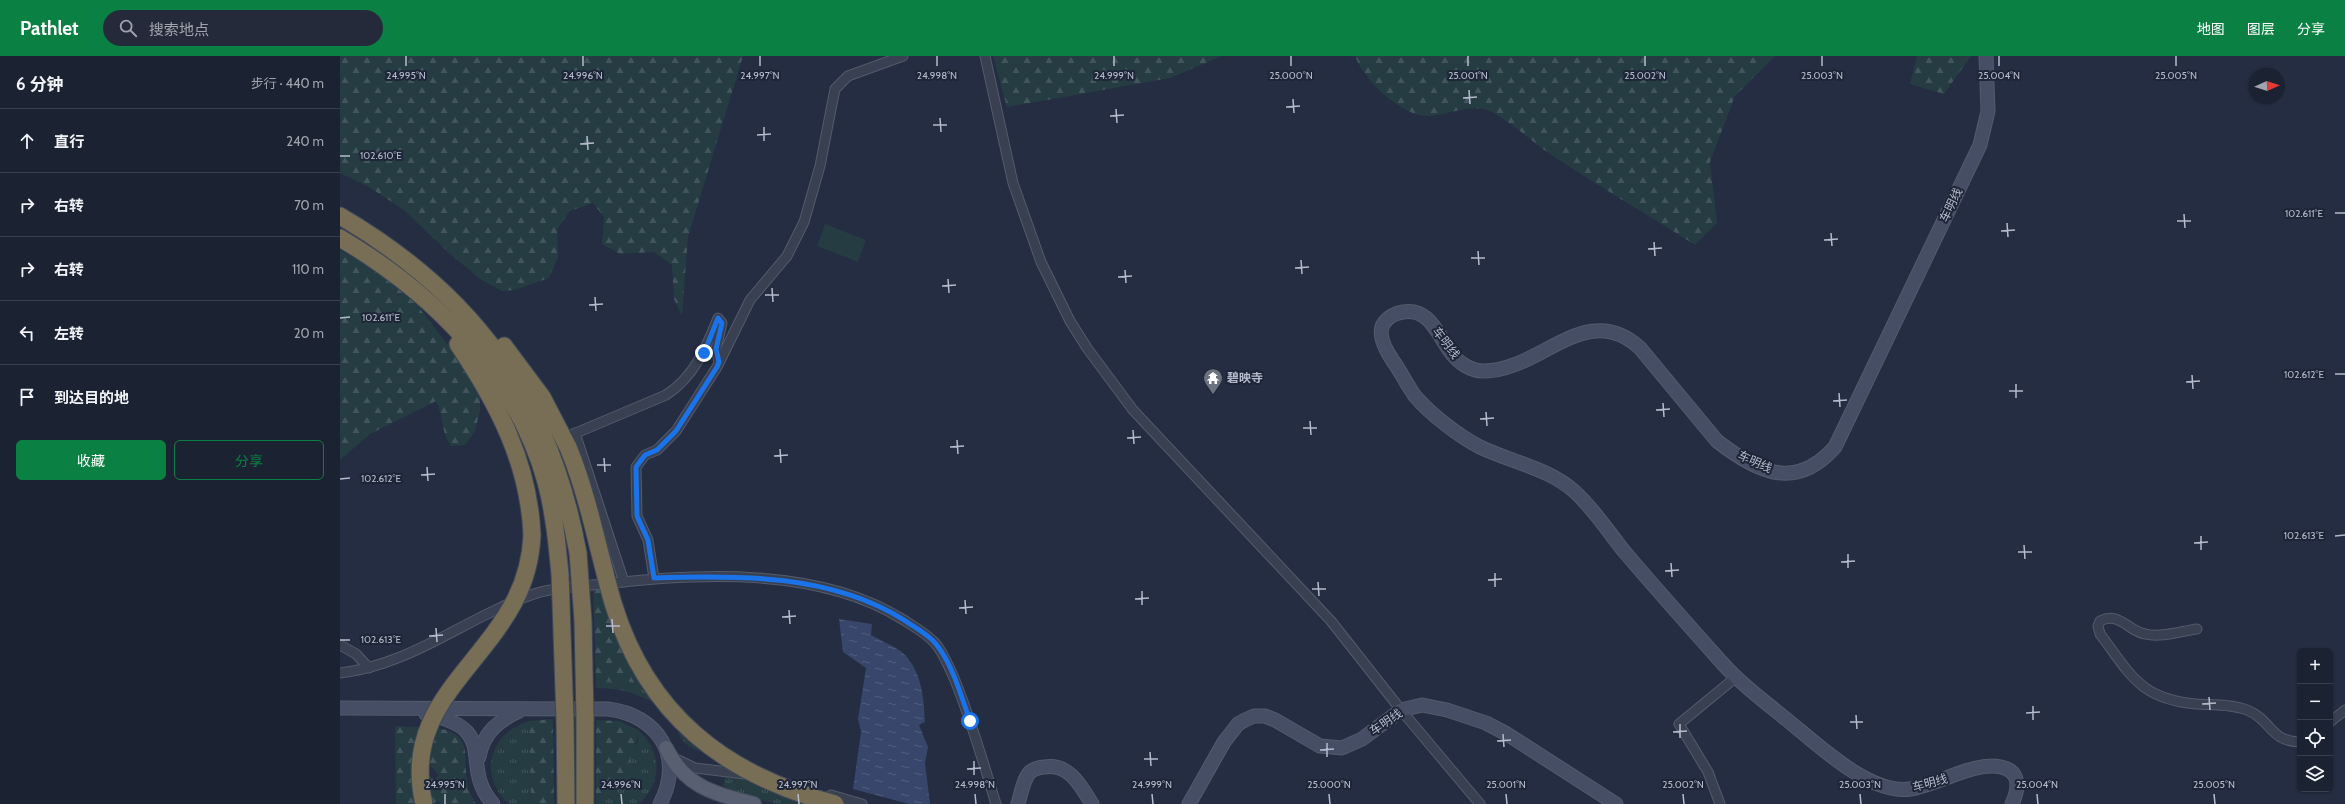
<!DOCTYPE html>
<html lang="zh">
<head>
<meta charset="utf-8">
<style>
	body { margin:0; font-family:Cabin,"Noto Sans SC",sans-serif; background:#242a3a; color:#f1f3f6 }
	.controls { position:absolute; right:12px; bottom:12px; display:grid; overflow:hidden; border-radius:6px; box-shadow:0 1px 3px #0004 }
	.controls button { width:36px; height:36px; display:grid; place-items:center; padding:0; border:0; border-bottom:1px solid #393f4d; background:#1b2232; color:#f1f3f6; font:20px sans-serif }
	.compass { position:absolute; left:1909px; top:12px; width:36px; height:36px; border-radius:50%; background:#1b2232; box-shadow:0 1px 3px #0004; rotate:87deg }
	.stop { position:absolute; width:12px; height:12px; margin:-9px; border:3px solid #1a73e8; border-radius:50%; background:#fff }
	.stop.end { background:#1a73e8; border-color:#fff; box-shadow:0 1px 4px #0008 }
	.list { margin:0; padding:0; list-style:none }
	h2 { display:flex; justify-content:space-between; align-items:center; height:52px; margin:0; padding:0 16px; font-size:17px }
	h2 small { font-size:13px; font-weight:400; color:#a0a4ac }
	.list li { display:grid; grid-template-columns:26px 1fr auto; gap:12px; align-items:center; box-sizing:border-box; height:64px; padding:0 16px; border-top:1px solid #393f4d }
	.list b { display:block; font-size:15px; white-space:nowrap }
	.list em { font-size:13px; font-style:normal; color:#a0a4ac }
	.actions { display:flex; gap:8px; padding:12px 16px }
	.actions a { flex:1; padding:9px 0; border:1px solid #0b8043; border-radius:6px; text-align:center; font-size:14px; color:#0b8043 }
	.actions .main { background:#0b8043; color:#fff }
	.icon { flex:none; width:22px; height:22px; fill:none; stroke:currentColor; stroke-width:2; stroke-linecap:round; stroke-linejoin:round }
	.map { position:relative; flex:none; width:2005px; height:748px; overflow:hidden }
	header { display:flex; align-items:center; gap:24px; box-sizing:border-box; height:56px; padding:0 20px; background:#0b8043; color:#fff }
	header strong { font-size:19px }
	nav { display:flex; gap:22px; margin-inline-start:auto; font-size:14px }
	.search { width:280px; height:36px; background:#242a3a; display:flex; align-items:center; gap:10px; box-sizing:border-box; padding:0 14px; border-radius:22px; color:#a0a4ac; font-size:15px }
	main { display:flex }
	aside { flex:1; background:#1b2232 }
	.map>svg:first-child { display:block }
	.grass { fill:url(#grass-tufts) }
	.forest { fill:url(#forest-firs) }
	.pitch { fill:#263c43 }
	.water { fill:url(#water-ripples) }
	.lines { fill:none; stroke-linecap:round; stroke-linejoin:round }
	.street-casing { stroke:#535b6c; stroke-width:11 }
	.secondary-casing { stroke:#535b6c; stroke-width:15 }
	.primary-casing { stroke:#42495a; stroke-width:16 }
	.highway-casing { stroke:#404859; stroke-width:19 }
	.street { stroke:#394051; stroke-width:9 }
	.secondary { stroke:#464e65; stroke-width:13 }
	.primary { stroke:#575f71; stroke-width:14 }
	.highway { stroke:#786e55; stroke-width:17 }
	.highway-bridge-casing { stroke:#404859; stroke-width:19; stroke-linecap:butt }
	.highway-bridge { stroke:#786e55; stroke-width:17 }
	.route { stroke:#1a73e8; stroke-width:5 }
	.ticks { fill:none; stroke:#b5bbcc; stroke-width:1.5 }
	.labels { text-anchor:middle; stroke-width:4; stroke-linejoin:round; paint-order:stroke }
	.street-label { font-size:12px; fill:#b5bbcc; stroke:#1d2537 }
	.poi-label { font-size:12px; font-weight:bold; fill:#b5bbcc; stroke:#1d2537; text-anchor:start }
	.ticks-label { font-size:10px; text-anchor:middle; fill:#b5bbcc; stroke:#1d2537; stroke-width:4; stroke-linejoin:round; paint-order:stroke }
</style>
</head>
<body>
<header>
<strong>Pathlet</strong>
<div class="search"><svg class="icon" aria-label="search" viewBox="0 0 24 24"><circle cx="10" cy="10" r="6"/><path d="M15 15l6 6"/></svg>搜索地点</div>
<nav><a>地图</a><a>图层</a><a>分享</a></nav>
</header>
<main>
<aside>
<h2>6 分钟<small>步行 · 440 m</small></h2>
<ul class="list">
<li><svg class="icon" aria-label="ahead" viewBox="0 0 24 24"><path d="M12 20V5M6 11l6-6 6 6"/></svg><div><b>直行</b></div><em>240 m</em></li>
<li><svg class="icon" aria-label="right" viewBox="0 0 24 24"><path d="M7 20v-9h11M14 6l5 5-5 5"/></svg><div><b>右转</b></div><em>70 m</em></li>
<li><svg class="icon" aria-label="right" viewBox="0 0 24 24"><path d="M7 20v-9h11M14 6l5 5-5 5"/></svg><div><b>右转</b></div><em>110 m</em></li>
<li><svg class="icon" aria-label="left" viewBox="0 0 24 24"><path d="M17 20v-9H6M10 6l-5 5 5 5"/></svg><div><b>左转</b></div><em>20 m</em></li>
<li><svg class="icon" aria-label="arrive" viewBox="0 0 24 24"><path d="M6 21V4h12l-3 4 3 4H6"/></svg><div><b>到达目的地</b></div></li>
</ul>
<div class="actions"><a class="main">收藏</a><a>分享</a></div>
</aside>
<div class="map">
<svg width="2005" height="748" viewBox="0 0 2005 748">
	<defs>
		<pattern id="grass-tufts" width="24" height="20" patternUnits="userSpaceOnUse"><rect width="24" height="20" fill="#263c43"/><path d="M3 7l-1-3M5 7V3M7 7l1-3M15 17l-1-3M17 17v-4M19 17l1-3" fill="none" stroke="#43565d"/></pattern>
		<pattern id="forest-firs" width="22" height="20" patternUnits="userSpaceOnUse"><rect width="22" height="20" fill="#263c43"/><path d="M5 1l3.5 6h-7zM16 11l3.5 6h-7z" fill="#43565d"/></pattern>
		<pattern id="water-ripples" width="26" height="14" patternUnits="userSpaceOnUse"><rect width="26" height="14" fill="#37466a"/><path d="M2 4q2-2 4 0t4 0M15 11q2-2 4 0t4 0" fill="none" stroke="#525f7e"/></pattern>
	</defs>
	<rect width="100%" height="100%" fill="#242d42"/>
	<!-- grass -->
	<g class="grass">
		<path d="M281,624L301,628L315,647C296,637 279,632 256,632V626Z"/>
		<path d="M189,665L191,748H169C137,719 150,677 189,665Z"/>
		<path d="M337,672L364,696C351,694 340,686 337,672Z"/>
		<path d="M298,674C322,695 323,726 299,748H258L270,740L298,685Z"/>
		<polygon points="396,718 437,738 469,748 437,748 389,736 383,729 386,719"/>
	</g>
	<!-- forest -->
	<g class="forest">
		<polygon points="0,0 403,0 348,181 342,260 334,243 332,209 314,196 280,198 262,188 264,161 253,147 230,155 217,173 218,201 209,222 175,234 162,235 140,223 108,196 64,154 29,131 0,117"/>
		<polygon points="653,0 882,0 830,22 667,51"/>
		<path d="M1015,0H1435L1395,40L1370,106L1377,167L1355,189C1308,159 1260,131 1213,100C1193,87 1174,68 1152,56C1132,46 1110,59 1089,60C1062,61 1024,24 1015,0Z"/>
		<polygon points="1577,0 1631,0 1604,38 1570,28"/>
		<path d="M0,194L37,215L77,249L116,299L140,335V354L135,375L125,389L111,390C100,374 105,363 96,345L30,378L0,404Z"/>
		<polygon points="261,527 282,593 301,628 281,624 256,626 253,529"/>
		<polygon points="213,663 214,748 191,748 189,665"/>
		<path d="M256,664L279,665L298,674C298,692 276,746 256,748Z"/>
		<polygon points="55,670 80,671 73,709 75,748 56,748"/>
		<path d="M97,672C137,679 121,703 128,731C129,737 133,742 136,748H102L98,745L93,748L89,719L94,724L99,719L89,708Z"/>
	</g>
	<!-- pitch -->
	<polygon class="pitch" points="485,168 526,184 518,206 477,190"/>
	<!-- water -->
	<path class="water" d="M499,563L532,568L531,579C541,585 558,591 566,600C582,618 584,643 585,666L579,669L588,691L585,707L590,748H569L513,733L521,676L518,663L526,612L503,596Z"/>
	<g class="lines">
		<!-- street casing -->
		<g class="street-casing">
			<g id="street">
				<polyline points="645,0 673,127 701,206 730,265 747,292 793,354 991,565 1061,654 1140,748"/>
				<polyline points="235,377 284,526"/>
				<path d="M224,382L326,339C354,321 366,292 378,262L382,267L376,293L379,306"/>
				<polyline points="314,522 308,484 297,460 296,411 305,399 317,394 336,375 377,311 410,244 447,200 464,166 480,110 495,33 508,20 563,0"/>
				<path d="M1857,573C1842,575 1821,582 1805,578C1788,575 1779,555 1760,565L1758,570L1760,578C1791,619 1800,643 1856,648C1873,649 1892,648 1907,654C1932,664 1929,685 1960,686"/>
				<polyline points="0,589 16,598 29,612"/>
				<path d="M0,617C73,609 129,559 197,537C218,531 242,530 264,528C359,517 479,511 562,563C573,570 586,577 595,587C603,596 609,611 614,622C631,663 643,706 656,748"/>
				<polyline points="1990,666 2005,654"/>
				<polyline points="336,703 355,712 405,718"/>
				<polyline points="491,739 522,748"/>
				<polyline points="1380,748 1368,716 1339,668 1395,622"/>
			</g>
		</g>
		<!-- secondary casing -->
		<g class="secondary-casing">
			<g id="secondary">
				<path d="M1646,0L1648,55L1640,89L1495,391C1456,435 1418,417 1377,385L1300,292C1246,242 1200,316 1143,315C1132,315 1120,308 1113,299C1099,283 1091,251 1063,256C1056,257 1048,261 1044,267C1036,278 1047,296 1053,305C1061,316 1067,329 1075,340C1089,357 1120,381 1140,391C1171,406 1208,412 1234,435C1254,453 1267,474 1283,494C1316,533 1350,571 1384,609C1402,629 1424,645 1446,663C1476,687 1529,739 1570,733C1598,729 1634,705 1661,711C1681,715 1679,733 1672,748"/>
				<path d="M0,652L268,653C318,659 345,701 320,748"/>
				<path d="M86,658C162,673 118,708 153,748"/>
				<path d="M139,701C143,677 158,665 179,655"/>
				<path d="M678,748C681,738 683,724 690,716C694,713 700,711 705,711C729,707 741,730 752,748"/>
				<polyline points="849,748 884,686 898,668 905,664 914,660 925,660 935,664 980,690 1002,692 1022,683 1061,654 1082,649 1107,654 1146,667 1167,678 1276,748"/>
			</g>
		</g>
		<!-- primary casing -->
		<g class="primary-casing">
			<path id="primary" d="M326,692C346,732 374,737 414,748"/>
		</g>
		<!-- highway casing -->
		<g class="highway-casing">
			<g id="highway">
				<path d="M0,160C135,239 210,343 238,497"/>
				<path d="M0,182C92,236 177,320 206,426C214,456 217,487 220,518"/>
				<path d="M118,288C158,348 189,407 192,479"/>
				<polyline points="164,290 202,341 228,391"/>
				<polyline points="245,663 245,748"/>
				<polyline points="225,664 226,748"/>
			</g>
		</g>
		<!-- street -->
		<use href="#street" class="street"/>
		<!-- secondary -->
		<use href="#secondary" class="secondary"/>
		<!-- primary -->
		<use href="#primary" class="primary"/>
		<!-- highway -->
		<use href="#highway" class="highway"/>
		<!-- highway-bridge casing -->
		<g class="highway-bridge-casing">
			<g id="highway-bridge">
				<path d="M228,391C249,442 258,495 273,547C307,659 385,719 495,748"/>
				<polyline points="238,497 243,565 245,663"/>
				<polyline points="220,518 225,664"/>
				<path d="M84,748C62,655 137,616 174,546C185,525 191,503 192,479"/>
			</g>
		</g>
		<!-- highway-bridge -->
		<use href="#highway-bridge" class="highway-bridge"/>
	</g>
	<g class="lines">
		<!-- route -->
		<path class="route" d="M364,297L378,262L382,267L376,293L379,306L377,311L336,375L317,394L305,399L296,411L297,460L308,484L314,522C398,519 491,518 564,564C574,571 588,578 596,588C613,609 621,640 630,665"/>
	</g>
	<!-- ticks -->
	<path class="ticks" d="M66,0V10M243,0V10M420,0V10M597,0V10M774,0V10M951,0V10M1128,0V10M1305,0V10M1482,0V10M1659,0V10M1836,0V10M1129,34L1130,48M1123,42L1137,41M953,43L954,57M946,51L960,50M776,53L777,67M770,60L784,59M600,62L601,76M593,69H607M424,71V85M417,79L431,78M247,80L248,94M240,88L254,87M0,100H10M1995,157H2005M1844,158L1845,172M1837,165H1851M1667,167L1668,181M1661,175L1675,174M1491,177L1492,190M1484,184L1498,183M1314,186L1315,200M1308,193L1322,192M1138,195L1139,209M1131,202H1145M961,204L962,218M955,212L969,211M785,214L786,227M778,221L792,220M608,223L609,237M602,230L616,229M432,232L433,246M425,239H439M255,241L256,255M249,249L263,248M0,262L10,261M1995,318H2005M1852,319L1853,333M1846,326L1860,325M1676,328V342M1669,335H1683M1499,337L1500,351M1493,345L1507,344M1323,347L1324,361M1316,354L1330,353M1146,356L1147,370M1140,363L1154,362M970,365L971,379M963,372H977M793,374L794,388M787,382L801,381M617,384L618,398M610,391L624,390M440,393L441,407M434,400L448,399M264,402L265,416M257,409H271M87,411L88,425M81,419L95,418M0,423L10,422M1861,480V494M1995,480L2005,479M1854,487L1868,486M1684,489L1685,503M1678,496H1692M1508,498V512M1501,506L1515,505M1331,507L1332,521M1325,515L1339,514M1155,517V531M1148,524L1162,523M978,526L979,540M972,533H986M802,535V549M795,543L809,542M625,544L626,558M619,552L633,551M449,554L450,568M442,561L456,560M272,563L273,577M266,570H280M96,572L97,586M89,580L103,579M0,584H10M1869,641L1870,654M1862,648L1876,647M1693,650V664M1686,657L1700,656M1516,659L1517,673M1510,666H1523M1340,668V682M1333,676L1347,675M1163,678L1164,691M1157,685L1171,684M987,687V701M980,694L994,693M810,696L811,710M804,703H818M634,705V719M627,713L641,712M105,738V748M281,738L282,748M458,738L459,748M635,738L636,748M812,738L813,748M989,738L990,748M1166,738L1167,748M1343,738L1344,748M1520,738L1521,748M1697,738L1698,748M1874,738L1875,748"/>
	<!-- icons -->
	<defs>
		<g id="temple-pin" transform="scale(1)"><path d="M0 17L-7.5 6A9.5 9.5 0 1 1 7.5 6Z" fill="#6b7280" stroke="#1d2537"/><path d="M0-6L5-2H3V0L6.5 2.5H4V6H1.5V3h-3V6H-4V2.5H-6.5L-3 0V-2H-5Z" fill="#fff"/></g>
	</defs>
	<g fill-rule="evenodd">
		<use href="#temple-pin" x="873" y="322"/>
	</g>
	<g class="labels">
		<!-- street labels -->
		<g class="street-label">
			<text transform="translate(1611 149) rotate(-64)" y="4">车明线</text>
			<text transform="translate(1106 287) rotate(53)" y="4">车明线</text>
			<text transform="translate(1415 406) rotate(24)" y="4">车明线</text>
			<text transform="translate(1046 666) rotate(-34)" y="4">车明线</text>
			<text transform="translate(1590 727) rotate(-15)" y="4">车明线</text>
		</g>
		<!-- poi labels -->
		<g class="poi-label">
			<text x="887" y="326">碧映寺</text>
		</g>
	</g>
	<g class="ticks-label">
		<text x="66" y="23">24.995°N</text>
		<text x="243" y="23">24.996°N</text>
		<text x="420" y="23">24.997°N</text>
		<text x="597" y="23">24.998°N</text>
		<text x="774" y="23">24.999°N</text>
		<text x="951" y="23">25.000°N</text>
		<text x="1128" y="23">25.001°N</text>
		<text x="1305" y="23">25.002°N</text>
		<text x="1482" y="23">25.003°N</text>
		<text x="1659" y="23">25.004°N</text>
		<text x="1836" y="23">25.005°N</text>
		<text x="41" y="103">102.610°E</text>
		<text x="1964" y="161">102.611°E</text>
		<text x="41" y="265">102.611°E</text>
		<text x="1964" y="322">102.612°E</text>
		<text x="41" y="426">102.612°E</text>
		<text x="1964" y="483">102.613°E</text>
		<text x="41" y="587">102.613°E</text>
		<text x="105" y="732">24.995°N</text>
		<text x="281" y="732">24.996°N</text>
		<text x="458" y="732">24.997°N</text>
		<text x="635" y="732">24.998°N</text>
		<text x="812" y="732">24.999°N</text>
		<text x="989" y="732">25.000°N</text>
		<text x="1166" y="732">25.001°N</text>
		<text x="1343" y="732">25.002°N</text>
		<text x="1520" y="732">25.003°N</text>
		<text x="1697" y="732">25.004°N</text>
		<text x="1874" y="732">25.005°N</text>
	</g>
</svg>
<div class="controls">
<button>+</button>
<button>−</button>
<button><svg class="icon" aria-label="locate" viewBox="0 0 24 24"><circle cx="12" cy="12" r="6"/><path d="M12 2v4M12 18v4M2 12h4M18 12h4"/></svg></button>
<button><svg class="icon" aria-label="layers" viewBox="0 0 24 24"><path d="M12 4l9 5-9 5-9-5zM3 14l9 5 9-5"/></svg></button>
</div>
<svg class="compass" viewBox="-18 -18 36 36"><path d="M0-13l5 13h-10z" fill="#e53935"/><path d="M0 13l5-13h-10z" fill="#a0a4ac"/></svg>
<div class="stop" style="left:630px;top:665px"></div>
<div class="stop end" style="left:364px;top:297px"></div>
</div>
</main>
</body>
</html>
